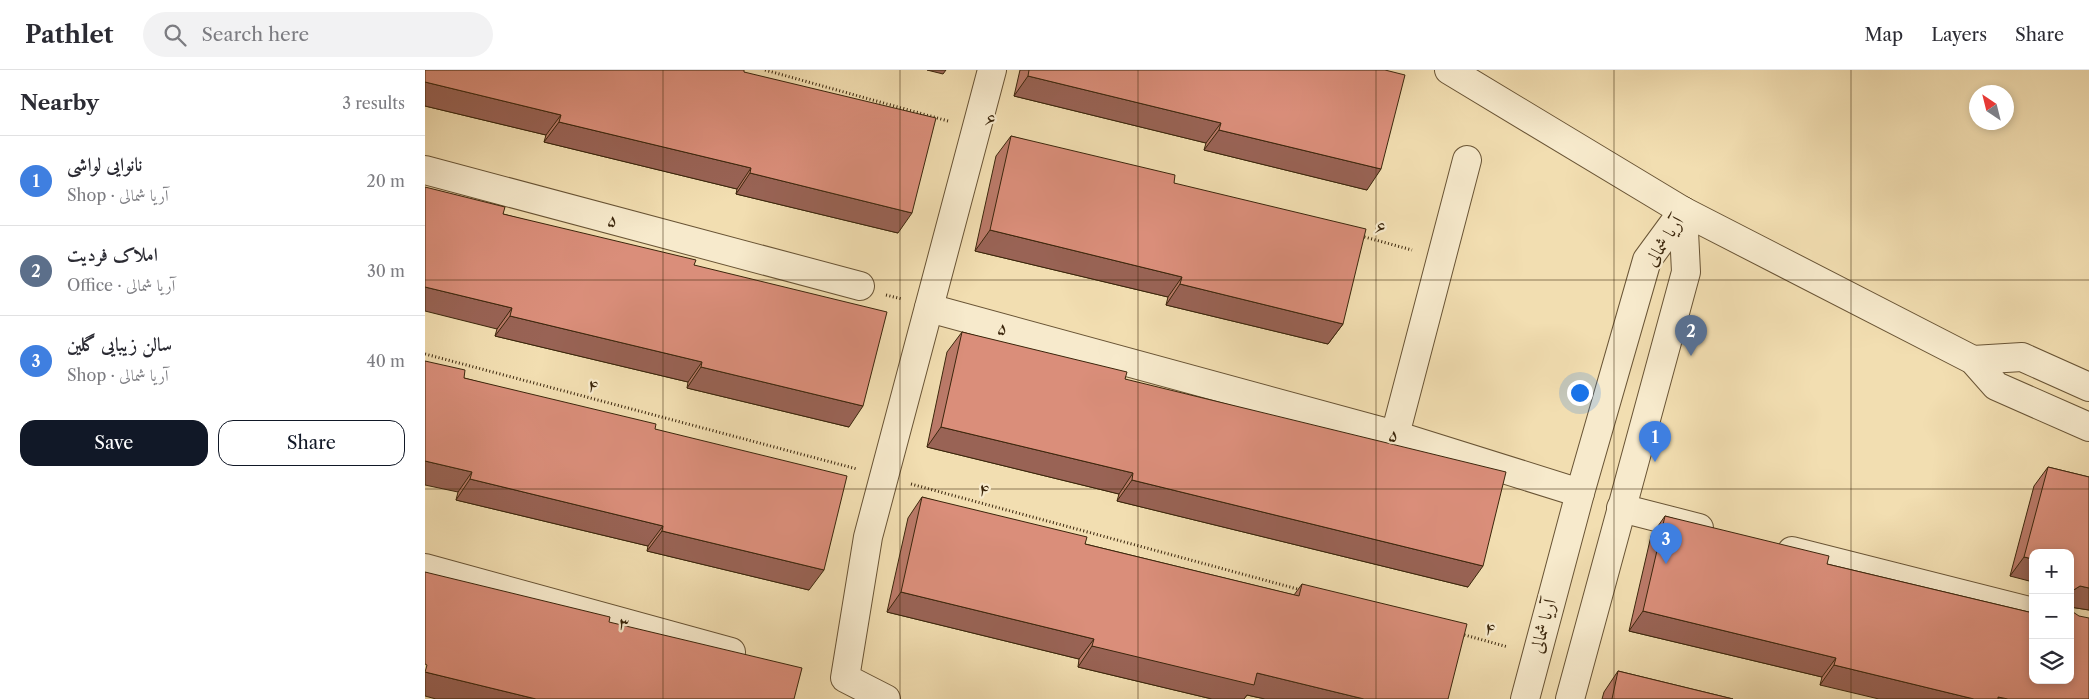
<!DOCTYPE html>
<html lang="en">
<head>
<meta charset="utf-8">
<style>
	body { margin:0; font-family:"Libre Caslon Text",Amiri,serif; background:#f2f2f3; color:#2b2b33 }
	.controls { position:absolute; right:15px; bottom:15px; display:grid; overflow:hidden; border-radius:10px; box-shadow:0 2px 8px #0003 }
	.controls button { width:45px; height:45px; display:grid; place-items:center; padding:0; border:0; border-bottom:1px solid #e1e1e2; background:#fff; color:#2b2b33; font:25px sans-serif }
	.compass { position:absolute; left:1544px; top:15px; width:45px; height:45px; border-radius:50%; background:#fff; box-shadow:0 2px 8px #0003; rotate:325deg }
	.you { position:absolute; left:1154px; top:322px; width:18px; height:18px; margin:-12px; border:4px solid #fff; border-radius:50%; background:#1a73e8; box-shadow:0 0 0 8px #1a73e833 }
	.badge { display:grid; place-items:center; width:32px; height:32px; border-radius:50%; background:#111827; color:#fff; font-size:16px; font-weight:700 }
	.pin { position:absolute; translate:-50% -41px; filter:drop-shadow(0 1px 2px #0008) }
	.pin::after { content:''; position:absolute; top:26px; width:18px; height:15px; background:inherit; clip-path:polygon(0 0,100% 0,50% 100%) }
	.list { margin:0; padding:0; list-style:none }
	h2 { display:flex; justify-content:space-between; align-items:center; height:65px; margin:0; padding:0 20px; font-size:21px }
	h2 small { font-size:16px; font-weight:400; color:#7c7c81 }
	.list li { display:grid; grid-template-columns:32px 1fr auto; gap:15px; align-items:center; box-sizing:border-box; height:90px; padding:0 20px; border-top:1px solid #e1e1e2 }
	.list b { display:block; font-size:19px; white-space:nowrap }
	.list p { margin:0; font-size:16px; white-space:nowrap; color:#7c7c81 }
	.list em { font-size:16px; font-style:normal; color:#7c7c81 }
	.actions { display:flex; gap:10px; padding:15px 20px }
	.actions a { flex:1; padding:11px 0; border:1px solid #111827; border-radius:15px; text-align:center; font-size:18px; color:#111827 }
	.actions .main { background:#111827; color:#fff }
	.icon { flex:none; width:28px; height:28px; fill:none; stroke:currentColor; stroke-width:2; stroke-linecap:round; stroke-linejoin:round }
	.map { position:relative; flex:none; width:1664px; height:629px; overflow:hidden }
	header { display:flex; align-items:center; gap:30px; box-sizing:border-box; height:70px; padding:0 25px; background:#fff; border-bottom:1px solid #e1e1e2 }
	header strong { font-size:24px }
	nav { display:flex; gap:28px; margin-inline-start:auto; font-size:18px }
	.search { width:350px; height:45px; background:#f2f2f3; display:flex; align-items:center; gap:12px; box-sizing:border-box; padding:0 18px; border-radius:28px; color:#7c7c81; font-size:19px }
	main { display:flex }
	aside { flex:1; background:#fff }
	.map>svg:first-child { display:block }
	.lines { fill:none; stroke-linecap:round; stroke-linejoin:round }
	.minor-casing { stroke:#695435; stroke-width:30 }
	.path { stroke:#3b260c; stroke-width:3; stroke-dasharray:1 2.5; stroke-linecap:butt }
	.minor { stroke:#f7eacc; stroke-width:28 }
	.wall { fill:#bb7a69; stroke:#3b260c }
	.shaded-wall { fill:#996355; stroke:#3b260c }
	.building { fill:#da8e7a; stroke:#3b260c }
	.grid { fill:none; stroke:#3b260c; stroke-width:1; stroke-opacity:0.55 }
	.labels { text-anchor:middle; stroke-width:4.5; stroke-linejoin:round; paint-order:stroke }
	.street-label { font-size:18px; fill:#3b260c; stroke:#f7eacc }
</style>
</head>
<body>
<header>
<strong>Pathlet</strong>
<div class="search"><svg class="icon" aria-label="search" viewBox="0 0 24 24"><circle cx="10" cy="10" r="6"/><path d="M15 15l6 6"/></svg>Search here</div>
<nav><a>Map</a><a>Layers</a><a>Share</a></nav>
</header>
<main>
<aside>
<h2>Nearby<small>3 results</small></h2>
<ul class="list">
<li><span class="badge" style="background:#3f7fe0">1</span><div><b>نانوایی لواشی</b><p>Shop · آریا شمالی</p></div><em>20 m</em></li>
<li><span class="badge" style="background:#5c6f8a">2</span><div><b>املاک فردیت</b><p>Office · آریا شمالی</p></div><em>30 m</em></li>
<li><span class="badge" style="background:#3f7fe0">3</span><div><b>سالن زیبایی گلین</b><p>Shop · آریا شمالی</p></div><em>40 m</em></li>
</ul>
<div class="actions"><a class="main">Save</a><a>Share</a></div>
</aside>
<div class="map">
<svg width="1664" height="629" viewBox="0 0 1664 629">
	<rect width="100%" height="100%" fill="#f2deb1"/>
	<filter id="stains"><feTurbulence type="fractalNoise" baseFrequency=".004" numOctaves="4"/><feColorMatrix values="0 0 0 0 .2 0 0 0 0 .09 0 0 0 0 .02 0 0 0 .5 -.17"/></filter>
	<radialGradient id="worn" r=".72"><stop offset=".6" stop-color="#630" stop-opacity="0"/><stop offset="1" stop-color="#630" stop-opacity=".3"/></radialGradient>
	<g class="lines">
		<!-- minor casing -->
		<g class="minor-casing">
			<g id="minor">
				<polyline points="1024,0 1258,141 1548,290 1571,316 1664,357"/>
				<polyline points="0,100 435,216"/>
				<polyline points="504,238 970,365 1155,423"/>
				<polyline points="1548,290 1597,287 1664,317"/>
				<polyline points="970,365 1042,90"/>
				<polyline points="1196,438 1274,458"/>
				<polyline points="1367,481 1608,542"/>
				<polyline points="0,498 306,582"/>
				<polyline points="461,629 420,608 443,467 567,0"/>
				<polyline points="1100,629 1155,423 1222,190 1258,141"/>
				<polyline points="1145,629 1261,202 1258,141"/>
			</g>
		</g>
		<!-- path -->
		<g class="path">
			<polyline points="340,0 523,51"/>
			<polyline points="936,166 987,180"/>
			<polyline points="461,225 477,229"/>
			<polyline points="0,284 432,399"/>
			<polyline points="486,414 876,520"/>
			<polyline points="1036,564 1083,577"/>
		</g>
		<!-- minor -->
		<use href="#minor" class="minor"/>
	</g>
	<!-- wall -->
	<g class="wall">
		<polygon points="0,0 319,2 473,163 311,124 312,119 119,72 121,65 0,36"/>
		<polygon points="595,0 960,0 942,120 779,80 781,73 589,26"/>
		<polygon points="586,66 749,113 918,254 903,274 741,235 743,227 550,181 571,86"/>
		<polygon points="78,144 269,195 424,357 262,318 263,312 70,266 72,259"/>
		<polygon points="537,262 700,309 1043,517 692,431 694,424 502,377 522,282"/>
		<polygon points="39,308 230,359 384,520 222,481 223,476 31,430 33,422"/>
		<polygon points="1623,397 1664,407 1664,540 1645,537 1645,483 1585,506 1609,416"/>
		<polygon points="497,427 660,474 869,525 877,514 1023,629 840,629 822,625 819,629 787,629 653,597 654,589 462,542 483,448"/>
		<polygon points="1240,446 1402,494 1608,543 1395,615 1397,607 1204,561 1226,466"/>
		<polygon points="1193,601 1308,629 1177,629 1179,622"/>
	</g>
	<!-- shaded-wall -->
	<g class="shaded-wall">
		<polygon points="502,0 521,0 518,4"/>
		<polygon points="603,6 796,53 781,73 589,26"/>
		<polygon points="0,12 136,45 121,65 0,36"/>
		<polygon points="134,52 326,98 312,119 119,72"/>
		<polygon points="794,60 956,99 942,120 779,80"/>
		<polygon points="325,103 487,143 473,163 311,124"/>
		<polygon points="565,160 757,207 743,227 550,181"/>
		<polygon points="755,214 918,254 903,274 741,235"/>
		<polygon points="0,217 87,238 72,259 0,241"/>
		<polygon points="85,246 277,292 263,312 70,266"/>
		<polygon points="276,297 438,336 424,357 262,318"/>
		<polygon points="516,357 708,403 694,424 502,377"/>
		<polygon points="0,391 47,402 33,422 0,415"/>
		<polygon points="45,409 238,456 223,476 31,430"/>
		<polygon points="707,410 1058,496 1043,517 692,431"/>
		<polygon points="237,461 399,500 384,520 222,481"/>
		<polygon points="1599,487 1608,489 1608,512 1585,506"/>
		<polygon points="1655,516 1664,518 1664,540 1645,537 1645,524 1647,521"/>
		<polygon points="476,522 669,569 654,589 462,542"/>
		<polygon points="1218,541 1411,588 1397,607 1204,561"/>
		<polygon points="667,576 832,603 939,629 840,629 822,625 819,629 787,629 653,597"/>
		<polygon points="1409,595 1549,629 1454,629 1395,615"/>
		<polygon points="0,602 111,629 11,629 0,626"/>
		<polygon points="1573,627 1583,629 1572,629"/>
	</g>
	<!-- building -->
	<g class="building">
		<polygon points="0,0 319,0 319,2 511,48 487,143 325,103 326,98 134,52 136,45 0,12"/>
		<polygon points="604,0 960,0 980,5 956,99 794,60 796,53 603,6"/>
		<polygon points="586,66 750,105 749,113 941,159 918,254 755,214 757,207 565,160"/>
		<polygon points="0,117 80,137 78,144 271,190 269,195 462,242 438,336 276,297 277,292 85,246 87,238 0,217"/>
		<polygon points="537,262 702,302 700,309 1081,402 1058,496 707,410 708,403 516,357"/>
		<polygon points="0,291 40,300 39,308 231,354 230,359 422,406 399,500 237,461 238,456 45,409 47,402 0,391"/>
		<polygon points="1623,397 1664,407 1664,518 1655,516 1647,521 1645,525 1645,483 1608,483 1608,489 1599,487"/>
		<polygon points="497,427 662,467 660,474 874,526 877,514 1042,554 1023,629 939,629 832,603 829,615 667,576 669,569 476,522"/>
		<polygon points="1240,446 1404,486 1402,494 1608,543 1608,610 1645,610 1645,538 1648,542 1654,546 1664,548 1664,629 1583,629 1573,627 1573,629 1549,629 1409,595 1411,588 1218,541"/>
		<polygon points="0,502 185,547 184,552 377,598 369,629 111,629 0,602 2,595 0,594"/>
		<polygon points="1193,601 1308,629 1187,629"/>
	</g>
	<!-- grid -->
	<path class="grid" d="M238,0V629M475,0V629M713,0V629M951,0V629M1189,0V629M1426,0V629M0,210H1664M0,419H1664"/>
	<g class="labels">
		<!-- street labels -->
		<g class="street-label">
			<text transform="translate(566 49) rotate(16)" y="6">۶</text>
			<text transform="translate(188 150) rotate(15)" y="6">۵</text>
			<text transform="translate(956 157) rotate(16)" y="6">۶</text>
			<text transform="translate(1239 171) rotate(-57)" y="6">آریا شمالی</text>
			<text transform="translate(578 258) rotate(15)" y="6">۵</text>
			<text transform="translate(168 315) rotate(15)" y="6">۴</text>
			<text transform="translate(969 365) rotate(16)" y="6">۵</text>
			<text transform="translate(559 419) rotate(15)" y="6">۴</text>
			<text transform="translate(199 553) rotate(15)" y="6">۳</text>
			<text transform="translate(1118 556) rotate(-75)" y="6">آریا شمالی</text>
			<text transform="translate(1065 558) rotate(15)" y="6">۴</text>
		</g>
	</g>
	<rect width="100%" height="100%" filter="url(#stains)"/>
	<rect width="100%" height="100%" fill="url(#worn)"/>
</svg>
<div class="controls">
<button>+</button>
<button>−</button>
<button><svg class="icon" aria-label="layers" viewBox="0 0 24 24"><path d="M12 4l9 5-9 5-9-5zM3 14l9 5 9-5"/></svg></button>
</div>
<svg class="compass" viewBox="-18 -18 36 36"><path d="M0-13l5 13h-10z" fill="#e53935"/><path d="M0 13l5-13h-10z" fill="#7c7c81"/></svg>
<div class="you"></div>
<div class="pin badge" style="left:1230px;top:392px;background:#3f7fe0">1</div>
<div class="pin badge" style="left:1266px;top:286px;background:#5c6f8a">2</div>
<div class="pin badge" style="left:1241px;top:494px;background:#3f7fe0">3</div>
</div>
</main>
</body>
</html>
